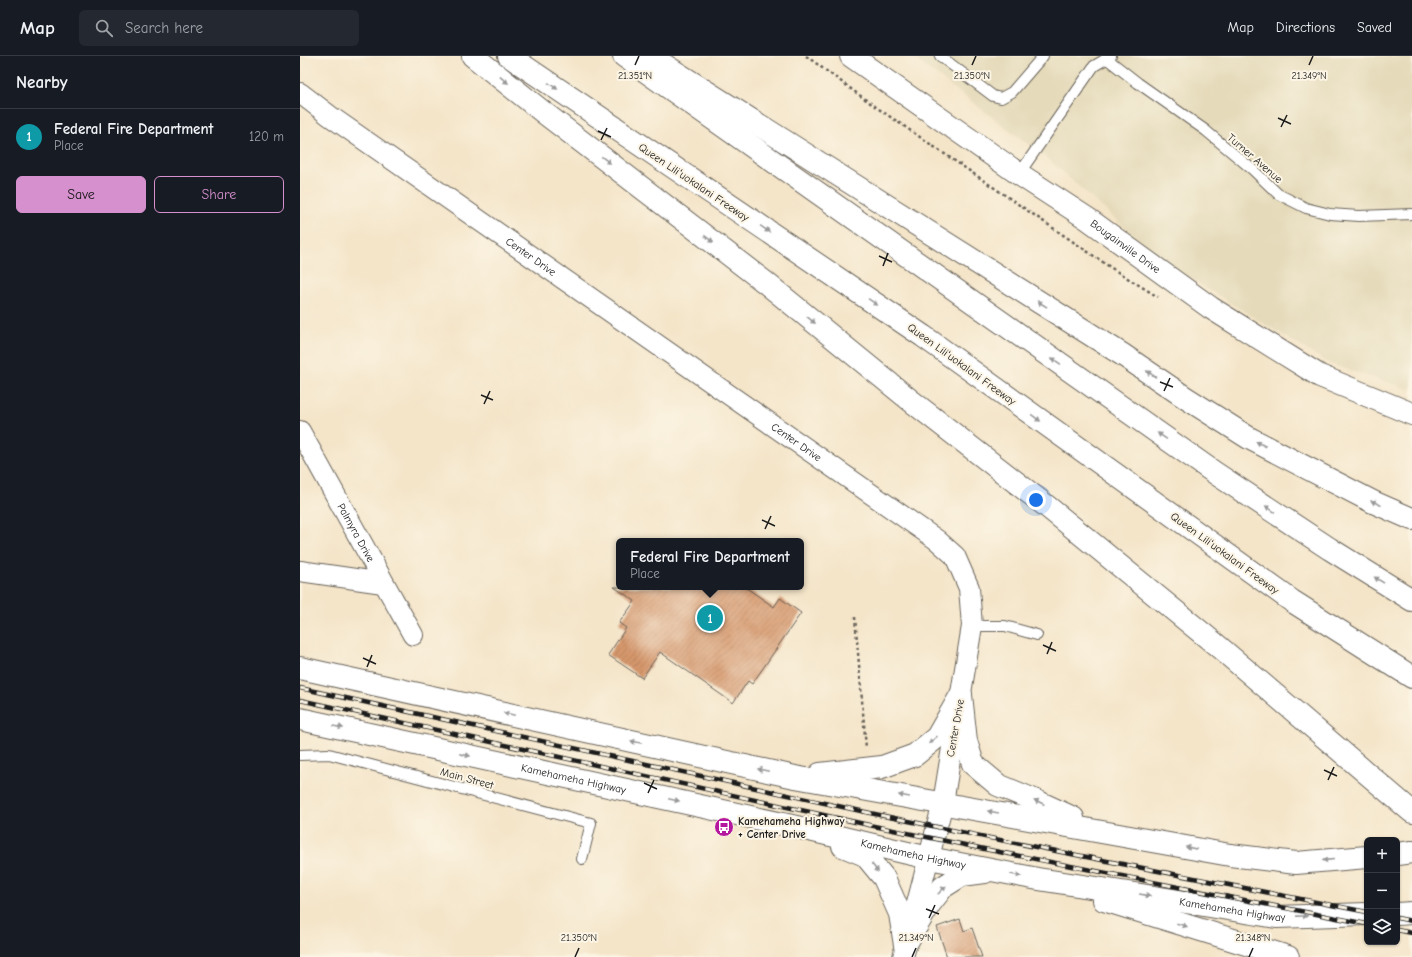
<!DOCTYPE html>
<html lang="en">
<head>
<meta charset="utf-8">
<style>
	body { margin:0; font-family:"Comic Neue",sans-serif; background:#242831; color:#f1f3f6 }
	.controls { position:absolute; right:12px; bottom:12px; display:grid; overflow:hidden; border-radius:6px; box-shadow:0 1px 3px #0004 }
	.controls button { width:36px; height:36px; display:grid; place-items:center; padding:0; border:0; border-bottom:1px solid #363941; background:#171b24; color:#f1f3f6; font:20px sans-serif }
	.you { position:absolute; left:736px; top:444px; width:14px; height:14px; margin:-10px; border:3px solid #fff; border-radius:50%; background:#1a73e8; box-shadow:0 0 0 6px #1a73e833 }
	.badge { display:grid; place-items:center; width:26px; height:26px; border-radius:50%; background:#d690ce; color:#fff; font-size:13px; font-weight:700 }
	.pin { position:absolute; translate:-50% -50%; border:2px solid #fff; box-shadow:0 1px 4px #0006 }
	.popup { position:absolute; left:316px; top:482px; width:188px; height:52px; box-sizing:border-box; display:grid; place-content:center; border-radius:6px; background:#171b24; filter:drop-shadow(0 1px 3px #0005); font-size:13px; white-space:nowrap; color:#9ea1a6 }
	.popup b { font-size:15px; color:#f1f3f6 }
	.popup::after { content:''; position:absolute; left:50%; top:100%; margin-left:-8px; border:8px solid transparent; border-top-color:#171b24 }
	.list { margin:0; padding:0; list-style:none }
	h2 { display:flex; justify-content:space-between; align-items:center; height:52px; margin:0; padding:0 16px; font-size:17px }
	h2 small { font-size:13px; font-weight:400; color:#9ea1a6 }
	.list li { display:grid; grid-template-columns:26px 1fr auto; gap:12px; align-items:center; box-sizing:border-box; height:56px; padding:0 16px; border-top:1px solid #363941 }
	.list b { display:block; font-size:15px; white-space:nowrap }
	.list p { margin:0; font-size:13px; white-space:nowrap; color:#9ea1a6 }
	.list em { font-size:13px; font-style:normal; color:#9ea1a6 }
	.actions { display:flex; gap:8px; padding:12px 16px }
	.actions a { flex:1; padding:9px 0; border:1px solid #d690ce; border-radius:6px; text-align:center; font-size:14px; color:#d690ce }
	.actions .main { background:#d690ce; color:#111 }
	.icon { flex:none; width:22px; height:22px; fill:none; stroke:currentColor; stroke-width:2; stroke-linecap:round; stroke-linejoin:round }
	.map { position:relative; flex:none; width:1112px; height:901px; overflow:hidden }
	header { display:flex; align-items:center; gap:24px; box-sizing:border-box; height:56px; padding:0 20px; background:#171b24; border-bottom:1px solid #363941 }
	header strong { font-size:19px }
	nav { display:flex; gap:22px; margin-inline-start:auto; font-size:14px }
	.search { width:280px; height:36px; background:#242831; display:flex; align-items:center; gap:10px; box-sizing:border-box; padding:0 14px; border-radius:6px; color:#9ea1a6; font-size:15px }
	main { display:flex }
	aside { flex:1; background:#171b24 }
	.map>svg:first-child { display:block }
	.built { fill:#e5daba }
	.building { fill:url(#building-hatch) }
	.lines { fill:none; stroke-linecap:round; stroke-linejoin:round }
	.service-casing { stroke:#686259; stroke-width:12 }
	.minor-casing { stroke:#686259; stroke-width:22 }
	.tertiary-casing { stroke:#686259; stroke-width:24 }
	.primary-casing { stroke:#686259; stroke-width:24 }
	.motorway-casing { stroke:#686259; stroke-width:24 }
	.path { stroke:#686259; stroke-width:2.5; stroke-dasharray:3 3; stroke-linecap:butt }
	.service { stroke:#fff; stroke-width:10 }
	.minor { stroke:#fff; stroke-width:20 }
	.tertiary { stroke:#fff; stroke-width:22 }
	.primary { stroke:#fff; stroke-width:22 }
	.motorway { stroke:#fff; stroke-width:22 }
	.rail-casing { stroke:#1c1c1c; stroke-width:4.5 }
	.rail { stroke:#fcf5e5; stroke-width:3; stroke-dasharray:9; stroke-linecap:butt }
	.oneway { fill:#999 }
	.ticks { fill:none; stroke:#1c1c1c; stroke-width:1.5 }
	.labels { text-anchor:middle; stroke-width:4; stroke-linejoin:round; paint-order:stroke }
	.street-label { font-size:11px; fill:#1c1c1c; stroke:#fcf5e5 }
	.poi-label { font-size:11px; font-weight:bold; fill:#1c1c1c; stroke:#fcf5e5; text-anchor:start }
	.ticks-label { font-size:10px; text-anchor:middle; fill:#1c1c1c; stroke:#fcf5e5; stroke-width:4; stroke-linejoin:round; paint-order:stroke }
</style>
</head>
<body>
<header>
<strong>Map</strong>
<div class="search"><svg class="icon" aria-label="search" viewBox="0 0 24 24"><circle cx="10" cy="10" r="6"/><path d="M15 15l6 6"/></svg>Search here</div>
<nav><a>Map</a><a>Directions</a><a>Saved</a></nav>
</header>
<main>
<aside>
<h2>Nearby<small></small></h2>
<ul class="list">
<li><span class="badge" style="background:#0f9aa8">1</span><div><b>Federal Fire Department</b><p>Place</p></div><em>120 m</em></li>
</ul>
<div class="actions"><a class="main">Save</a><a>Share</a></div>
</aside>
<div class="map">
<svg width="1112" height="901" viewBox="0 0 1112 901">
	<defs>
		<pattern id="building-hatch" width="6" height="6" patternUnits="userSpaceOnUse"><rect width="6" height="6" fill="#d6976c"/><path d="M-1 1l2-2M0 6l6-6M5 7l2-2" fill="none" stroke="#ad7a58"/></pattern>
	</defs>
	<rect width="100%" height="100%" fill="#fcf5e5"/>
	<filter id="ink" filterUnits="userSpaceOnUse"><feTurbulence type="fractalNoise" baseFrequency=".025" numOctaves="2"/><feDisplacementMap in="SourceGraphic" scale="8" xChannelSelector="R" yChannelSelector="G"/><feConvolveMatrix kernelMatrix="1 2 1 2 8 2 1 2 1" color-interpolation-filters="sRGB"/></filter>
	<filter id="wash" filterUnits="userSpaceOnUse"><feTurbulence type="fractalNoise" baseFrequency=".012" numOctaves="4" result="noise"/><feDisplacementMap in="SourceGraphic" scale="16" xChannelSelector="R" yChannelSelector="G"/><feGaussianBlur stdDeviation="0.9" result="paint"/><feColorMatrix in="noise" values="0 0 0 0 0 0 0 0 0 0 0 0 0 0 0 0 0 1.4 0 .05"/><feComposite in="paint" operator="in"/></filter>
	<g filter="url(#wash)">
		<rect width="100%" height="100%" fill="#f4e5c9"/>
		<!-- built -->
		<polygon class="built" points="611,0 1112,0 1112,334 1030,308 862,205 747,102"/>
		<g id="blocks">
			<!-- building -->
			<g class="building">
				<polygon points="314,531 445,531 474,551 480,542 501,557 452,628 448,625 433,647 360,596 342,622 308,599 326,572 319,567 335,545"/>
				<polygon points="660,863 664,875 672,872 682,901 647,901 637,871"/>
			</g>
		</g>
	</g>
	<g filter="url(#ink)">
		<use href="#blocks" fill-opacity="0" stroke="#686259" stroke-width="1"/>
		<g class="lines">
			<!-- service casing -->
			<g class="service-casing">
				<g id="service">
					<polyline points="640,0 693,40 701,42 712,36 743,0"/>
					<polyline points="806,2 838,27 905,74 953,114 978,138 1006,152 1030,158 1059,160 1112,158"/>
					<polyline points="719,118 794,10 811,0"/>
					<polyline points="672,570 705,570 737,579"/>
					<polyline points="0,699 29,698 291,767 282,803"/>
				</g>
			</g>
			<!-- minor casing -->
			<g class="minor-casing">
				<g id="minor">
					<path id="s1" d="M0,37L30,60L637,484L655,500L669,532L672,570L643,747L603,901"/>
					<path id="s2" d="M0,375L113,579"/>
					<polyline points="0,515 83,527"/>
				</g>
			</g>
			<!-- tertiary casing -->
			<g class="tertiary-casing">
				<g id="tertiary">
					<path id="s3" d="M551,0L719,118L788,163L911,252L1020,320L1112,358"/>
				</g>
			</g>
			<!-- primary casing -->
			<g class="primary-casing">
				<g id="primary">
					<polyline points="0,612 495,721 930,799 996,807 1067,801"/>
					<polyline points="661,639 666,685 673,708 698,729 734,744 773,762"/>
					<path id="s4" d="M0,663L492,770L629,802L738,823L867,843L976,861L1067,858"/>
					<polyline points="520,718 582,711 615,699 637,681 661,639"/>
					<polyline points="543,790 565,799 584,822 600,858 605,889"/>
					<polyline points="1097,798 1112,796"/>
					<polyline points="804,844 988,901"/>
					<polyline points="1097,858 1112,857"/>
					<polyline points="605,889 629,849 643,831 662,819 685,816"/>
				</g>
			</g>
			<!-- motorway casing -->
			<g class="motorway-casing">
				<g id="motorway">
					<polyline points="173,0 243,56 466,227 610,344 749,452 919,591 1112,756"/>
					<polyline points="209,0 623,280 992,545 1112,621"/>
					<polyline points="324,0 915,417 1030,493 1112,544"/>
					<polyline points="350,0 823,299 886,342 949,382 1073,446 1112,463"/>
				</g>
			</g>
			<!-- path -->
			<g class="path">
				<polyline points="506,0 573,49 813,213 858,241"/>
				<polyline points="555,561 566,692"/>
			</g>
			<!-- service -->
			<use href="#service" class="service"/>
			<!-- minor -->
			<use href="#minor" class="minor"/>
			<!-- tertiary -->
			<use href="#tertiary" class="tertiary"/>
			<!-- primary -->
			<use href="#primary" class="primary"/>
			<!-- motorway -->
			<use href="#motorway" class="motorway"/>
			<!-- rail casing -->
			<g class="rail-casing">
				<g id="rail">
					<polyline points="0,632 570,757 690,782 1067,856"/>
					<polyline points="0,644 569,769 689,794 1067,868"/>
					<polyline points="1097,862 1112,865"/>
					<polyline points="1097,874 1112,877"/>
				</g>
			</g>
			<!-- rail -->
			<use href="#rail" class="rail"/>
		</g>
		<!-- one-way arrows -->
		<defs><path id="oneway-solid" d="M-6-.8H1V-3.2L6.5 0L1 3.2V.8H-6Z"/></defs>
		<g class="oneway">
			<use href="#oneway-solid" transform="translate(204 24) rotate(39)"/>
			<use href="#oneway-solid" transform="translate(253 30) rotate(34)"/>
			<use href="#oneway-solid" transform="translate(306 104) rotate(37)"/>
			<use href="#oneway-solid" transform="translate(465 173) rotate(34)"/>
			<use href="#oneway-solid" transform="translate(409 183) rotate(37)"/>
			<use href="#oneway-solid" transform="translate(573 246) rotate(34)"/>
			<use href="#oneway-solid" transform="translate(742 248) rotate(-148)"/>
			<use href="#oneway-solid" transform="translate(511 264) rotate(39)"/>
			<use href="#oneway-solid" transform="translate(756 305) rotate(-145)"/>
			<use href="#oneway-solid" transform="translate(851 318) rotate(-146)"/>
			<use href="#oneway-solid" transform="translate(736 362) rotate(36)"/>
			<use href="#oneway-solid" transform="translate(862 380) rotate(-145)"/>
			<use href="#oneway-solid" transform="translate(961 388) rotate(-152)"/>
			<use href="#oneway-solid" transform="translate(1076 447) rotate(-155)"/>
			<use href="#oneway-solid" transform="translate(970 453) rotate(-146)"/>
			<use href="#oneway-solid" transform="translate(1079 524) rotate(-148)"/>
			<use href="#oneway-solid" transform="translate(209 658) rotate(-168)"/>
			<use href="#oneway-solid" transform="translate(38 671) rotate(12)"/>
			<use href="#oneway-solid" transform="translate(633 684) rotate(138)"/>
			<use href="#oneway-solid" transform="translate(336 686) rotate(-168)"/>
			<use href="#oneway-solid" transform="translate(165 699) rotate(12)"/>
			<use href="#oneway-solid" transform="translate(463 714) rotate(-168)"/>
			<use href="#oneway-solid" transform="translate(604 740) rotate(-170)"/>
			<use href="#oneway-solid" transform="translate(374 744) rotate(12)"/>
			<use href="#oneway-solid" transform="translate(739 746) rotate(-155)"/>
			<use href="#oneway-solid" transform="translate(693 756) rotate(-170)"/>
			<use href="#oneway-solid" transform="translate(891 792) rotate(-169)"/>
			<use href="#oneway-solid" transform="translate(1028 804) rotate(175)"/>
			<use href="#oneway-solid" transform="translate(575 812) rotate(51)"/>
			<use href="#oneway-solid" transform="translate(716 819) rotate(11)"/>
			<use href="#oneway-solid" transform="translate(642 834) rotate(-45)"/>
			<use href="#oneway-solid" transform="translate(845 839) rotate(9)"/>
			<use href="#oneway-solid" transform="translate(1002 860) rotate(-1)"/>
			<use href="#oneway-solid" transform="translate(882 869) rotate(18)"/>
		</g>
	</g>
	<!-- ticks -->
	<path class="ticks" d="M335,9L339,0M672,9L676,0M1009,9L1013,0M978,62L991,68M981,71L987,59M298,75L311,81M301,84L307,72M579,200L592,206M583,210L588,197M860,326L873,331M864,335L870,322M181,339L193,344M184,348L190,335M462,464L475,470M465,473L471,460M743,589L756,595M747,598L752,586M63,602L76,608M67,611L72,599M1024,714L1037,720M1028,724L1034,711M344,727L357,733M348,737L354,724M626,853L639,858M629,862L635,849M275,901L279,892M612,901L616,892M949,901L953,892"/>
	<!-- icons -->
	<defs>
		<g id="bus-disc" transform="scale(1)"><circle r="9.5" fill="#b5179e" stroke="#fcf5e5"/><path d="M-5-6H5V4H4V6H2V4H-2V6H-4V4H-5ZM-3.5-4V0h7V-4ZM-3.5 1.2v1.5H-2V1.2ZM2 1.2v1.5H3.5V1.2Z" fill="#fff"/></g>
	</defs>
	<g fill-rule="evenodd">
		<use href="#bus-disc" x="424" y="771"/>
	</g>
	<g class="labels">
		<!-- street labels -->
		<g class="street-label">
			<text transform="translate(955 102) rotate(41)" y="4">Turner Avenue</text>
			<text transform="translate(394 126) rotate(34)" y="4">Queen Liliʻuokalani Freeway</text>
			<text dy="4" stroke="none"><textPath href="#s3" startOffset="334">Bougainville Drive</textPath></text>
			<text dy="4" stroke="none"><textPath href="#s1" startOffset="283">Center Drive</textPath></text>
			<text transform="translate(662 308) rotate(36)" y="4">Queen Liliʻuokalani Freeway</text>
			<text dy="4" stroke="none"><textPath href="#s1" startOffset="607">Center Drive</textPath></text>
			<text dy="4" stroke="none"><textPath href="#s2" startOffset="116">Palmyra Drive</textPath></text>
			<text transform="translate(925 497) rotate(36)" y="4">Queen Liliʻuokalani Freeway</text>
			<text transform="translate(655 672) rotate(-80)" y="4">Center Drive</text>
			<text transform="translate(167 722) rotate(15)" y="4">Main Street</text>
			<text dy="4" stroke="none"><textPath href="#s4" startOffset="280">Kamehameha Highway</textPath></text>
			<text dy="4" stroke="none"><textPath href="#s4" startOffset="628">Kamehameha Highway</textPath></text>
			<text dy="4" stroke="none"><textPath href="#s4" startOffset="952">Kamehameha Highway</textPath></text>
		</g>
		<!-- poi labels -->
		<g class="poi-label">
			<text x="438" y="769">Kamehameha Highway<tspan x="438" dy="13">+ Center Drive</tspan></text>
		</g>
	</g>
	<g class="ticks-label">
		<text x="1009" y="23">21.349°N</text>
		<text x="335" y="23">21.351°N</text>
		<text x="672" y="23">21.350°N</text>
		<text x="279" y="885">21.350°N</text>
		<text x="616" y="885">21.349°N</text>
		<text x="953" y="885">21.348°N</text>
	</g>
</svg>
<div class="controls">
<button>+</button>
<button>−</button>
<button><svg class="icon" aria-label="layers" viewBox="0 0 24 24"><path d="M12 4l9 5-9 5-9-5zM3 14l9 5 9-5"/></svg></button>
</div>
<div class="you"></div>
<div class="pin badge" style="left:410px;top:562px;background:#0f9aa8">1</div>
<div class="popup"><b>Federal Fire Department</b>Place</div>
</div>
</main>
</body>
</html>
